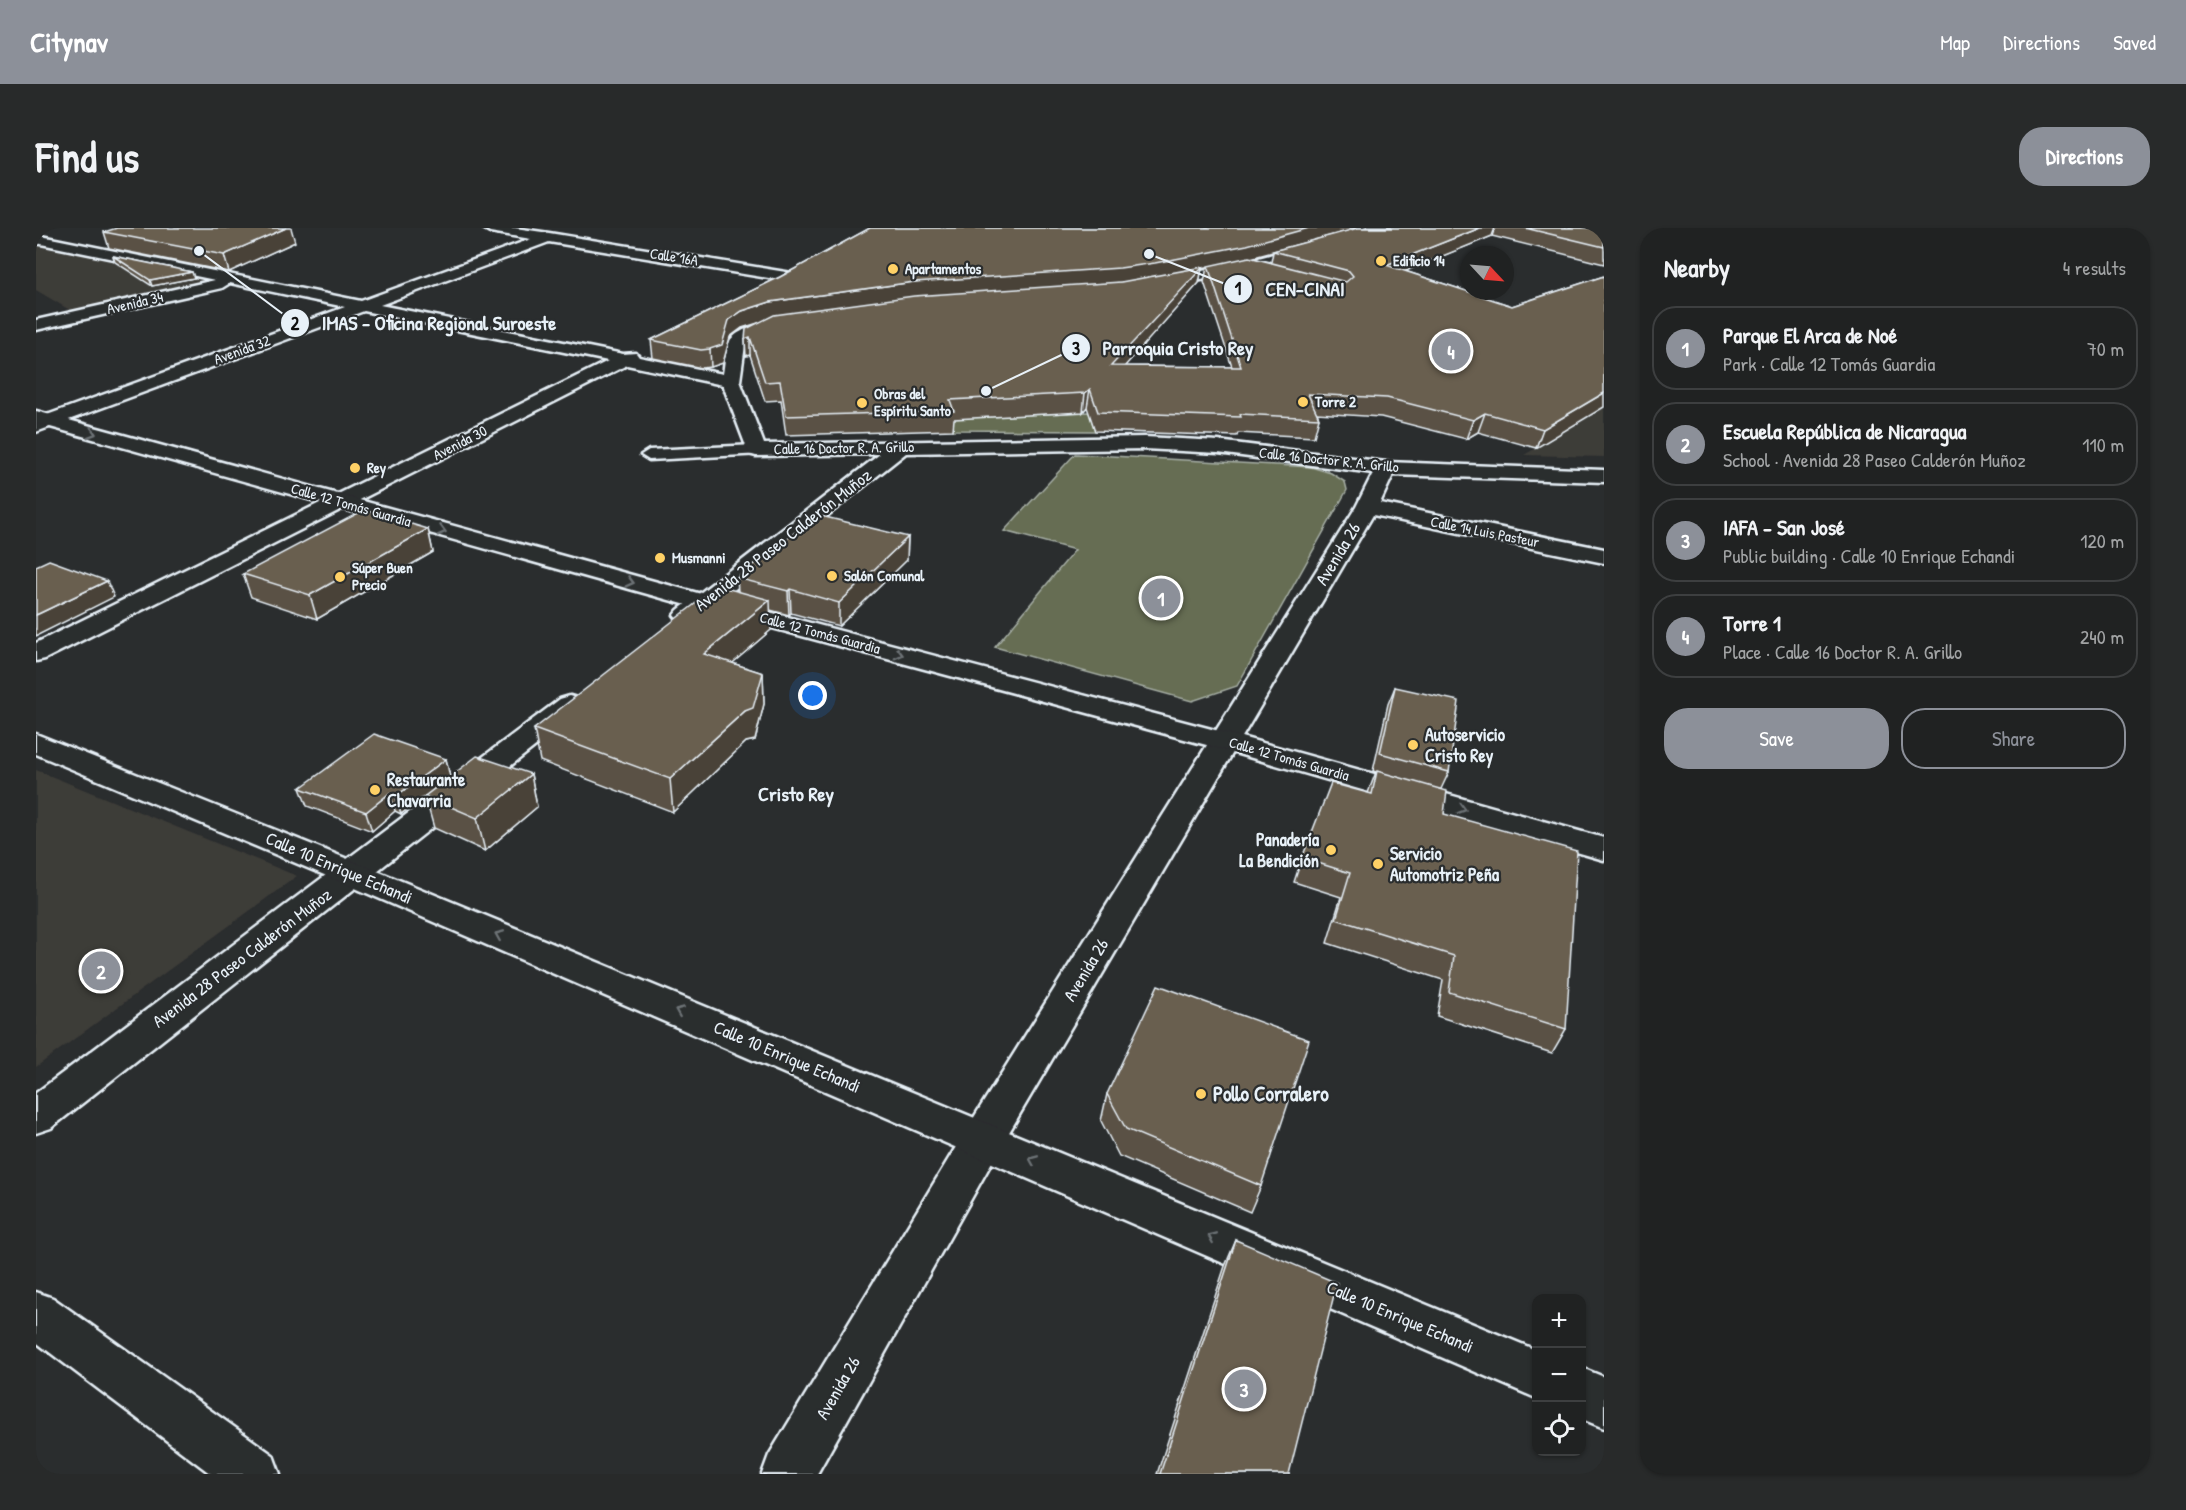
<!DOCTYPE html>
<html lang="en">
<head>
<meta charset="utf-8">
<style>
	body { margin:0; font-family:"Patrick Hand",sans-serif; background:#282a2a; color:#f1f3f6 }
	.controls { position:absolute; right:18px; bottom:18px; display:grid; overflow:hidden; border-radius:12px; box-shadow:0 2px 4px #0004 }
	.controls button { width:54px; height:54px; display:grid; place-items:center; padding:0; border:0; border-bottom:2px solid #3d3f40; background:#202222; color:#f1f3f6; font:30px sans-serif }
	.compass { position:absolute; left:1424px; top:18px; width:54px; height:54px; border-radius:50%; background:#202222; box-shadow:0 2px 4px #0004; rotate:116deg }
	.you { position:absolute; left:777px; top:468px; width:21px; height:21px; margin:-15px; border:4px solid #fff; border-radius:50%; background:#1a73e8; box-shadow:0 0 0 9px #1a73e833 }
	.badge { display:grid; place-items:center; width:39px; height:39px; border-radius:50%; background:#8c9099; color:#fff; font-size:20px; font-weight:700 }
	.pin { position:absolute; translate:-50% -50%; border:3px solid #fff; box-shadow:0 2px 6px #0006 }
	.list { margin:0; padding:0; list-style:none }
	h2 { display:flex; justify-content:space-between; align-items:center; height:78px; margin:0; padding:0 24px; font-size:26px }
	h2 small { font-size:20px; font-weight:400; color:#a2a4a5 }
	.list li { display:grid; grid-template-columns:39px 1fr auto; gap:18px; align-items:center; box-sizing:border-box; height:84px; margin:0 12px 12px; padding:0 12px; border:2px solid #3d3f40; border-radius:24px }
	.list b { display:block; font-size:22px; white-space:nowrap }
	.list p { margin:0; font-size:20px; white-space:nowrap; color:#a2a4a5 }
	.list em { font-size:20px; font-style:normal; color:#a2a4a5 }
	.actions { display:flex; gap:12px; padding:18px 24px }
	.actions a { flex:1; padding:14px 0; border:2px solid #8c9099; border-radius:24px; text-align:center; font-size:21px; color:#8c9099 }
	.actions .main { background:#8c9099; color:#fff }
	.icon { flex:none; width:33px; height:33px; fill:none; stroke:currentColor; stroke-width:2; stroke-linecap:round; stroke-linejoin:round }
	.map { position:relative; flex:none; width:1568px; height:1246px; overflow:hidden; border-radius:24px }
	header { display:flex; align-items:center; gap:36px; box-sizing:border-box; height:84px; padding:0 30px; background:#8c9099; color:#fff }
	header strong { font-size:28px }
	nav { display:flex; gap:33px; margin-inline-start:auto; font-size:21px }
	.intro { display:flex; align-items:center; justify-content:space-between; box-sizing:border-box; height:144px; padding:0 36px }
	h1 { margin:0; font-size:42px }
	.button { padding:15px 27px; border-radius:24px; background:#8c9099; color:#fff; font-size:21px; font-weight:700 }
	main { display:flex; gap:36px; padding:0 36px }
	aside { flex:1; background:#202222; border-radius:24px; box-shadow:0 2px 4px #0004 }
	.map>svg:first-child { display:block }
	.built { fill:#3d3c38 }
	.green { fill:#666d53; stroke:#a7afa6; stroke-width:1.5 }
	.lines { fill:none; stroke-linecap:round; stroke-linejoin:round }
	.service-casing { stroke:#e8f1f8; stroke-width:5 }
	.minor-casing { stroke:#e8f1f8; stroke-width:5 }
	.tertiary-casing { stroke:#e8f1f8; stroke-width:5 }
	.service { fill:#2a2d2e; fill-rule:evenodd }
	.minor { fill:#2a2d2e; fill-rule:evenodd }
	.tertiary { fill:#2a2d2e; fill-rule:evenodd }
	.wall { fill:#5a5145; stroke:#e8f1f8; stroke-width:1.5; fill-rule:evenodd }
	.shaded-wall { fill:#4a4238; stroke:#e8f1f8; stroke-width:1.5 }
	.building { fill:#695e50; stroke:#e8f1f8; stroke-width:1.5 }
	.oneway { stroke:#6c7275 }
	.poi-dot { fill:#ffd166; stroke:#2a2d2e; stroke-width:2 }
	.labels { text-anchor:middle; stroke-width:4.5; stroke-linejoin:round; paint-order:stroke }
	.far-street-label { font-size:15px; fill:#e8f1f8; stroke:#2a2d2e }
	.far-poi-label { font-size:15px; font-weight:bold; fill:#e8f1f8; stroke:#2a2d2e; text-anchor:start }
	.street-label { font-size:18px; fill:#e8f1f8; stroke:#2a2d2e }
	.poi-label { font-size:18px; font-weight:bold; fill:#e8f1f8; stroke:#2a2d2e; text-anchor:start }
	.neighbourhood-label { font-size:20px; font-weight:bold; fill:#e8f1f8; stroke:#2a2d2e }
	.near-poi-label { font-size:21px; font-weight:bold; fill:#e8f1f8; stroke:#2a2d2e; text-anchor:start }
	.leader { fill:none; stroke:#e8f1f8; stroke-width:2 }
	.callout-dot { fill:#e8f1f8; stroke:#2a2d2e; stroke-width:2 }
	.mark-label { font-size:18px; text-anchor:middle; font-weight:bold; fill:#111 }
	.callout-label { font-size:20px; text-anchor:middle; font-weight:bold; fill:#e8f1f8; stroke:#2a2d2e; stroke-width:4.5; stroke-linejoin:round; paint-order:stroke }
</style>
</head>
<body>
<header>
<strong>Citynav</strong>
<nav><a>Map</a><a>Directions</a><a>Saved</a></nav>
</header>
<div class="intro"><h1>Find us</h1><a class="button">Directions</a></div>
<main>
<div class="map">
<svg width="1568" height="1246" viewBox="0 0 1568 1246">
	<rect width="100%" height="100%" fill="#2a2d2e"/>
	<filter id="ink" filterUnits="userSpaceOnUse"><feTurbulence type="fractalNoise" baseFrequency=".0167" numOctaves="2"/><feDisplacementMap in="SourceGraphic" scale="12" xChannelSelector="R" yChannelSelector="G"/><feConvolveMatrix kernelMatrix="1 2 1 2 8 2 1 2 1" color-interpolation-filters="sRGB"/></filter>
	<g filter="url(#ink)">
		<!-- built -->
		<g class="built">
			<polygon points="0,13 181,52 37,84 0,62"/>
			<polygon points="1568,179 1568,229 1488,227 1500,220"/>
			<polygon points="0,542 261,648 0,839"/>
		</g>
		<!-- green -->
		<g class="green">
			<polygon points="908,179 949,189 1053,184 1059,203 917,202"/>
			<polygon points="1039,226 1275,239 1295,245 1309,254 1311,262 1201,458 1156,473 959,419 1039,322 968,303"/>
		</g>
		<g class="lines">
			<!-- service casing -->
			<g class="service-casing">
				<polygon id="service" points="720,217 726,218 728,222 726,226 613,232 605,227 613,222"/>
			</g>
			<!-- minor casing -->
			<g class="minor-casing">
				<g id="minor">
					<path d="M447,0H479L513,5L756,45L759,48L756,51L751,53L513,14L344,77L587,126L600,125L603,129L687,146C689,136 689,122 694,113C702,99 744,88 759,92L761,95L759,98L731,104L709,117L704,153L728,216L1109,209L1182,213L1350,234L1568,242V254L1357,247L1344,275L1568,321V335L1337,287L962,923L781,1246H726L733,1227L932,899L1320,279L1337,245L1182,225L1109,221L870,225L660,392L651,395L642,392L638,387L642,382L844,226L720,228L713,226L687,157L591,137L9,431L0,433V415L572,133L328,83L0,204V191L309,79L194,55L186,60L0,102V92L179,52L0,15V7L325,73L495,11L454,4Z"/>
					<polygon points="1333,0 1355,0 1353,3 1215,41 1120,62 1112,57 1115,54 1208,34"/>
					<polygon points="534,468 544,471 548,477 544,483 15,900 0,905 0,865 524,471"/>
					<polygon points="0,1064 17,1070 237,1227 244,1246 175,1246 0,1114"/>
				</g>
			</g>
			<!-- tertiary casing -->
			<g class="tertiary-casing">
				<g id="tertiary">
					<polygon points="0,183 676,369 1198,507 1568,610 1568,632 1178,519 658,379 0,195"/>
					<polygon points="0,506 329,638 1500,1122 1500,1170 305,654 0,526"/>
					<polygon points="1546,1140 1568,1149 1568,1200 1546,1191"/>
				</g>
			</g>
			<!-- service -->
			<use href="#service" class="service"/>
			<!-- minor -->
			<use href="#minor" class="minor"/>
			<!-- tertiary -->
			<use href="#tertiary" class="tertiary"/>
		</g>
		<!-- wall -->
		<g class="wall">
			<path d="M834,0H1568V36L1456,8L1369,43L1476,78L1568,48L1500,220L1442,204L1430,211L1345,189L1281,185L1283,190L1278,209L1202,205L1201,208L1059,203L1051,179L1047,184L918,191L917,202L750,207L745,172L729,173L714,127L710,128L709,111L724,94L706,100L694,109L687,135L675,139L666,140L617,130L615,112L744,49ZM1237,24L1235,34L1216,30ZM1171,39L1168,54L1196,139L1088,138L1163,55L1166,40Z"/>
			<polygon points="68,4 259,14 193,44 73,20"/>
			<polygon points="77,28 156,44 158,50 116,58 79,34"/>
			<polygon points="392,301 397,324 281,391 215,369 207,346"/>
			<polygon points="872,309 871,332 803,398 755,385 753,387 734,382 735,402 696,435 727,445 728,476 719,512 710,514 637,584 504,533 498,501 702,364 701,350"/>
			<polygon points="1359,459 1413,544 1405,561 1408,586 1530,801 1516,825 1401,788 1407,752 1291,715 1305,669 1258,654 1266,630 1332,565 1340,544 1337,543 1352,476"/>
			<polygon points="410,531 414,549 495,546 501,579 449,623 398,600 389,568 365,586 359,583 336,603 271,578 264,560"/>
			<polygon points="1071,866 1225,958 1214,984 1083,928 1065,893"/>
			<polygon points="1200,1012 1253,1246 1121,1246 1189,1038"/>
		</g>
		<!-- shaded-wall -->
		<g class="shaded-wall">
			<polygon points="250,0 255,0 259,14 193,44 188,27"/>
			<polygon points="1273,0 1324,0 1237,23 1237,24 1207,32 1166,40 1163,55 1072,157 1075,138 1117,51 735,91 706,100 694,109 687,135 675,139 674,121 693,92 706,83 734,74 878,54"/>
			<polygon points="1444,0 1459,0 1456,8 1345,53 1350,37"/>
			<polygon points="156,44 158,50 116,58 114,52"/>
			<polygon points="714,109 714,127 710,128 709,111"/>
			<polygon points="1054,161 1051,179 1047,184 1049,165"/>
			<polygon points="1568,165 1568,179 1500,220 1507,201"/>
			<polygon points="1449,185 1442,204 1430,211 1437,192"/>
			<polygon points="392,301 397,324 281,391 274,367"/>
			<polygon points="872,309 871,332 803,398 803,375"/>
			<polygon points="71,353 78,369 0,408 0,387"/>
			<polygon points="754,361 755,385 753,387 752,363"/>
			<polygon points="734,372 735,402 671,457 668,426"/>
			<polygon points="727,445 728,476 719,512 710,514 637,584 634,551 709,483"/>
			<polygon points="410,531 414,549 365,586 360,568"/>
			<polygon points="495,546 501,579 449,623 441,590"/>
			<polygon points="354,565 359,583 336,603 330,584"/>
		</g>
		<!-- building -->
		<g class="building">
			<polygon points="81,0 250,0 188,27 68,4"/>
			<polygon points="834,0 1273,0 1211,17 1119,35 1084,40 878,54 734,74 706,83 693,92 686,117 674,121 665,122 615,112 744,49"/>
			<polygon points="1322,0 1444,0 1350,37 1476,78 1568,48 1568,165 1507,201 1449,185 1437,192 1351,170 1272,166 1283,190 1204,186 1205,189 1062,184 1054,161 1049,165 914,172 918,183 750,188 744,153 729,154 714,109 709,111 710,101 738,87 878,68 1085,54 1167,39 1075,138 1205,139 1172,38 1213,29 1310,54 1317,48 1313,43 1237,23"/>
			<polygon points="1489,0 1568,0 1568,19"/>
			<polygon points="77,28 156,44 114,52"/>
			<polygon points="328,282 392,301 274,367 207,346"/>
			<polygon points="781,287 872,309 803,375 754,361 752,363 701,350"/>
			<polygon points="13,332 71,353 0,387 0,338"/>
			<polygon points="682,358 734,372 668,426 727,445 717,480 709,483 634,551 498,501"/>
			<polygon points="1359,459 1423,473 1413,544 1344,525"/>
			<polygon points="338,506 410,531 360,568 354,565 330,584 264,560"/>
			<polygon points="441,528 495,546 441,590 389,568"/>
			<polygon points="1341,543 1411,563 1408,586 1541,623 1530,801 1413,764 1418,728 1300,691 1314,645 1266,630 1295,555 1336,566"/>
			<polygon points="1122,757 1273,812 1225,958 1090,901 1071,866"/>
			<polygon points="1200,1012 1301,1055 1253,1246 1124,1246"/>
		</g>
		<!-- one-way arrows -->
		<defs><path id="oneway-chevron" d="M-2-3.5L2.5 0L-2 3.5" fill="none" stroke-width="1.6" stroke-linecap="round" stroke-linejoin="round" transform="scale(1.5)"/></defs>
		<g class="oneway">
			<use href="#oneway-chevron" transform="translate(56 205) rotate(16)"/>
			<use href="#oneway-chevron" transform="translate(406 303) rotate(15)"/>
			<use href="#oneway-chevron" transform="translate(594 354) rotate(15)"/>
			<use href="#oneway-chevron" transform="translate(863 426) rotate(15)"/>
			<use href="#oneway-chevron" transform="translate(1426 581) rotate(16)"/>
			<use href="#oneway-chevron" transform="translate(463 707) rotate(-157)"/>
			<use href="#oneway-chevron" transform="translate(643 783) rotate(-157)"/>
			<use href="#oneway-chevron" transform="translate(997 932) rotate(-157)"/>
			<use href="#oneway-chevron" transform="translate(1176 1009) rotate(-157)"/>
		</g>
	</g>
	<!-- markers -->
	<g class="poi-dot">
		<circle cx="1345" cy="33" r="6"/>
		<circle cx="857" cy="41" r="6"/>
		<circle cx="1267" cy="174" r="6"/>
		<circle cx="826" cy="175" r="6"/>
		<circle cx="319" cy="240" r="6"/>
		<circle cx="624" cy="330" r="6"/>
		<circle cx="796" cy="348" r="6"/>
		<circle cx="304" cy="349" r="6"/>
		<circle cx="1377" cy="517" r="6"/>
		<circle cx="339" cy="562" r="6"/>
		<circle cx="1295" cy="622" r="6"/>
		<circle cx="1342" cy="636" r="6"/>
		<circle cx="1165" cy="866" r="6"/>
	</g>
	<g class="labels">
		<!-- far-street labels -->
		<g class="far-street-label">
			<text transform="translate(638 29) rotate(9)" y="5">Calle 16A</text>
			<text transform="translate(99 75) rotate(-13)" y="5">Avenida 34</text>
			<text transform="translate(206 122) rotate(-20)" y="5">Avenida 32</text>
			<text transform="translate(424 215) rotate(-27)" y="5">Avenida 30</text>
			<text transform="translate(808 220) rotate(-1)" y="5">Calle 16 Doctor R. A. Grillo</text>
			<text transform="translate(1293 232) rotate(6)" y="5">Calle 16 Doctor R. A. Grillo</text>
			<text transform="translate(315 277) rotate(16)" y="5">Calle 12 Tomás Guardia</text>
			<text transform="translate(1449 304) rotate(11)" y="5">Calle 14 Luis Pasteur</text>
			<text transform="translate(784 405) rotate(15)" y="5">Calle 12 Tomás Guardia</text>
			<text transform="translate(1253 531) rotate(16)" y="5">Calle 12 Tomás Guardia</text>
		</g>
		<!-- far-poi labels -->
		<g class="far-poi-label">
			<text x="1357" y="38">Edificio 14</text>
			<text x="869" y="46">Apartamentos</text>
			<text x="838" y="171">Obras del<tspan x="838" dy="17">Espíritu Santo</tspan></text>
			<text x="1279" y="179">Torre 2</text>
			<text x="331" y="245">Rey</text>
			<text x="636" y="335">Musmanni</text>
			<text x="316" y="345">Súper Buen<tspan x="316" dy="17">Precio</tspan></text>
			<text x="808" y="353">Salón Comunal</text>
		</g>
		<!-- street labels -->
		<g class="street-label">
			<text transform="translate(747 312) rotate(-38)" y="6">Avenida 28 Paseo Calderón Muñoz</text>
			<text transform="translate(1302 326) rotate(-59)" y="6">Avenida 26</text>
			<text transform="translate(303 640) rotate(23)" y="6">Calle 10 Enrique Echandi</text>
			<text transform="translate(206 730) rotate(-37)" y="6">Avenida 28 Paseo Calderón Muñoz</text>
			<text transform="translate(1050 742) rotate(-59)" y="6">Avenida 26</text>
			<text transform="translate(751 829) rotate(23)" y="6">Calle 10 Enrique Echandi</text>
			<text transform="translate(1364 1089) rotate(23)" y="6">Calle 10 Enrique Echandi</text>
			<text transform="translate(802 1160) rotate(-60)" y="6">Avenida 26</text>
		</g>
		<!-- poi labels -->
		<g class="poi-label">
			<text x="1389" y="513">Autoservicio<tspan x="1389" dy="21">Cristo Rey</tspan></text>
			<text x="351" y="558">Restaurante<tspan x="351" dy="21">Chavarria</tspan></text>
			<text x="1283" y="618" text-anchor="end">Panadería<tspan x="1283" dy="21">La Bendición</tspan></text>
			<text x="1354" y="632">Servicio<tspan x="1354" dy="21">Automotriz Peña</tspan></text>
		</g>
		<!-- neighbourhood labels -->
		<g class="neighbourhood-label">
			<text x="760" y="573">Cristo Rey</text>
		</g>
		<!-- near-poi labels -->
		<g class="near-poi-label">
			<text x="1177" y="873">Pollo Corralero</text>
		</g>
	</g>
	<!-- callouts -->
	<path class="leader" d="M1113 26L1202 61M163 23L259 95M950 163L1040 120"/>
	<g class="callout-dot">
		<circle cx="1113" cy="26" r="6"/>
		<circle cx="163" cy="23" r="6"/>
		<circle cx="950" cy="163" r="6"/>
		<circle cx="1202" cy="61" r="15"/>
		<circle cx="259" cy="95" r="15"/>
		<circle cx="1040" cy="120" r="15"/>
	</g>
	<g class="mark-label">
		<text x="1202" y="67">1</text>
		<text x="259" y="102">2</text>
		<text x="1040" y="127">3</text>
	</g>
	<g class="callout-label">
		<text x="1269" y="68">CEN-CINAI</text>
		<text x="403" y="102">IMAS - Oficina Regional Suroeste</text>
		<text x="1142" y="127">Parroquia Cristo Rey</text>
	</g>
</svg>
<div class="controls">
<button>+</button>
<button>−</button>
<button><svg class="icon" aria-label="locate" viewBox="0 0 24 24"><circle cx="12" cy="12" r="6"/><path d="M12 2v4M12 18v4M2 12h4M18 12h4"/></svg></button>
</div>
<svg class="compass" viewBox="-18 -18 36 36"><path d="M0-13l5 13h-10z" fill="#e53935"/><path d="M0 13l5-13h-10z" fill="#a2a4a5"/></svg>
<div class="you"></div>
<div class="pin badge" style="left:1125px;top:370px">1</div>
<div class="pin badge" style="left:65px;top:743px">2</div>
<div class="pin badge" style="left:1208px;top:1161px">3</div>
<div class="pin badge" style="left:1415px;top:123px">4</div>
</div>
<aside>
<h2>Nearby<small>4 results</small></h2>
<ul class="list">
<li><span class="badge">1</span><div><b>Parque El Arca de Noé</b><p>Park · Calle 12 Tomás Guardia</p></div><em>70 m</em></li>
<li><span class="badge">2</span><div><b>Escuela República de Nicaragua</b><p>School · Avenida 28 Paseo Calderón Muñoz</p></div><em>110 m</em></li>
<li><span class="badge">3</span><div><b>IAFA - San José</b><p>Public building · Calle 10 Enrique Echandi</p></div><em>120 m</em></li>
<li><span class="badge">4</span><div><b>Torre 1</b><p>Place · Calle 16 Doctor R. A. Grillo</p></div><em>240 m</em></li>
</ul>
<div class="actions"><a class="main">Save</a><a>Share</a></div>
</aside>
</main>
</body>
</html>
